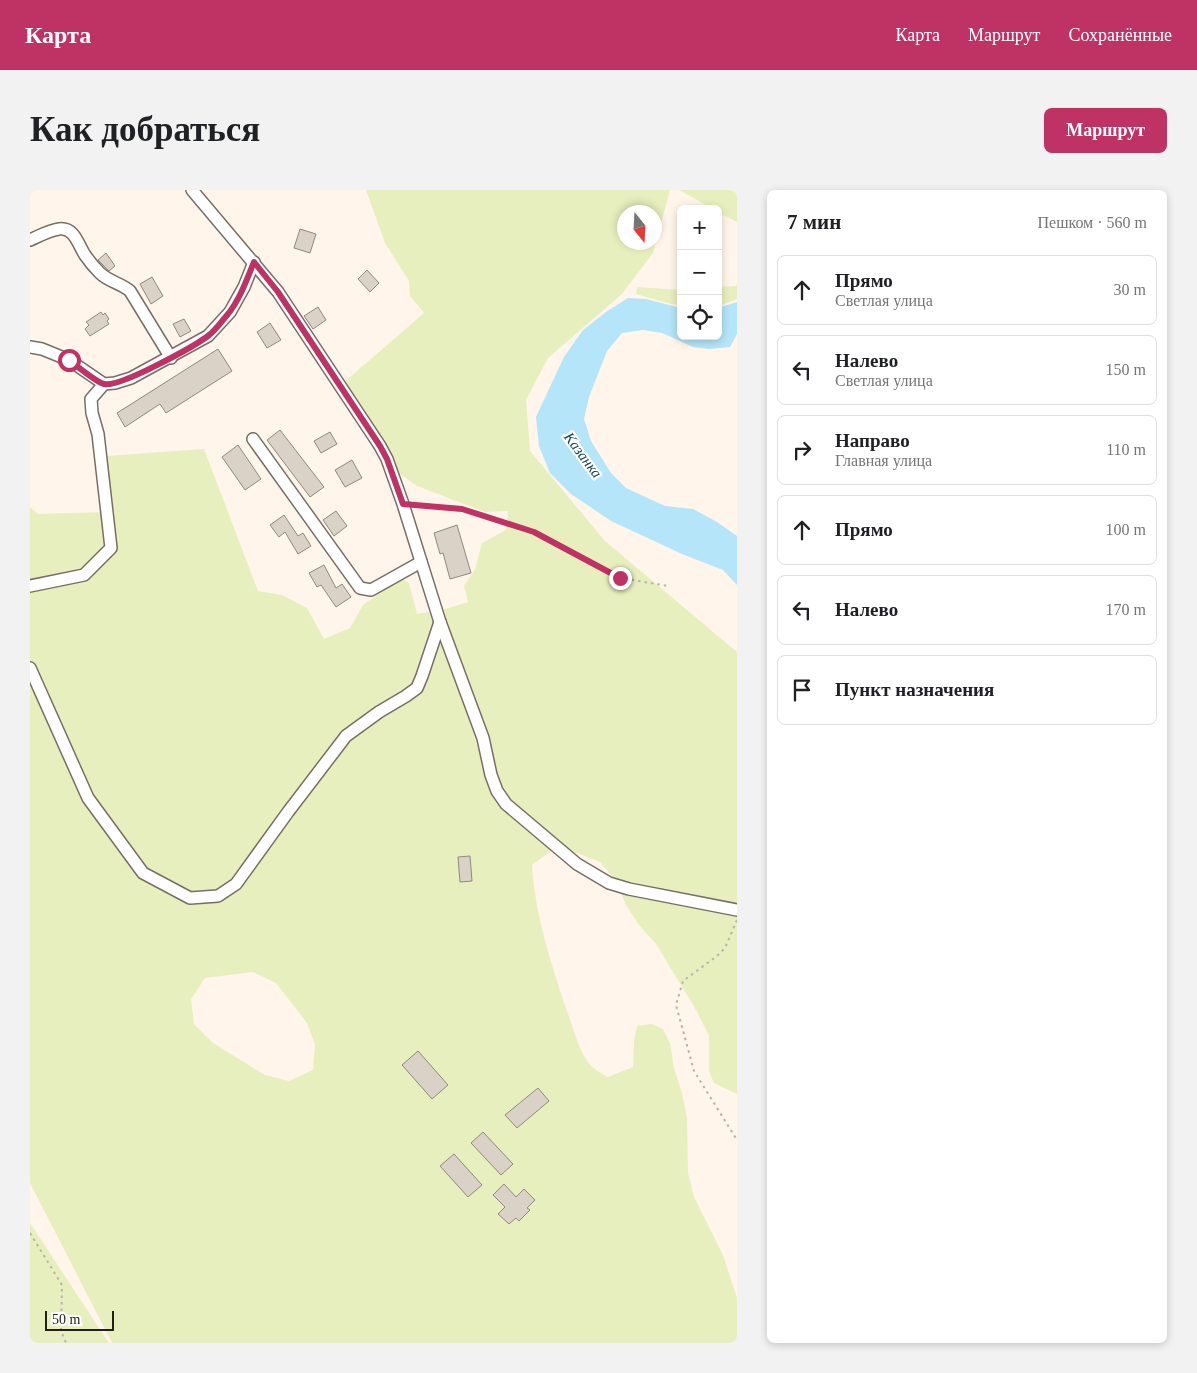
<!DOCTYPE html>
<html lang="ru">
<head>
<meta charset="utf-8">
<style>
	body { margin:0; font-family:Georgia,serif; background:#f2f2f2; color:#202124 }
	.controls { position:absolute; right:15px; top:15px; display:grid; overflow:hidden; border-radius:8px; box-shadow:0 2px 8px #0003 }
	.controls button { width:45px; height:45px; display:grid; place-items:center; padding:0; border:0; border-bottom:1px solid #e0e0e0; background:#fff; color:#202124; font:25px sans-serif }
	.compass { position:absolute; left:587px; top:15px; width:45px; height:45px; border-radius:50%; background:#fff; box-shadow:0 2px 8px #0003; rotate:162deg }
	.scale { position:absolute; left:15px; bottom:12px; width:69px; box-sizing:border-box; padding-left:5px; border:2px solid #23201b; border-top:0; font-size:14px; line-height:18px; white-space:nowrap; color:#23201b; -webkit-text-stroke:4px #fff; paint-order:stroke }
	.stop { position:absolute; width:15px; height:15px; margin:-11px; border:4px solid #bf3264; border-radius:50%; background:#fff }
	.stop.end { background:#bf3264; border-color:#fff; box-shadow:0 1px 5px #0008 }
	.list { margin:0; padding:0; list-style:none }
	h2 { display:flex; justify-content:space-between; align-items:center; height:65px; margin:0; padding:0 20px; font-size:21px }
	h2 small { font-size:16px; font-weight:400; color:#757577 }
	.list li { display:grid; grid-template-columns:32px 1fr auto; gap:15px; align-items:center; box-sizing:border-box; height:70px; margin:0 10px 10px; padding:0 10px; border:1px solid #e0e0e0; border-radius:8px }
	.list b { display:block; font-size:19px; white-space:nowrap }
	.list p { margin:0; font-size:16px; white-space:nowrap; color:#757577 }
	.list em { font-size:16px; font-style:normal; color:#757577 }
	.icon { flex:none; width:28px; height:28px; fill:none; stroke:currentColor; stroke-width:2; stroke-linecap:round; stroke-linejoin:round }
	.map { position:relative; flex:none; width:707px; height:1153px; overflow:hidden; border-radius:8px }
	header { display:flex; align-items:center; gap:30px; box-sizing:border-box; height:70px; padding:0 25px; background:#bf3264; color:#fff }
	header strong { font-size:24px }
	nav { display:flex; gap:28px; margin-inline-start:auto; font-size:18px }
	.intro { display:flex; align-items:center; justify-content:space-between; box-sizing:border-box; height:120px; padding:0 30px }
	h1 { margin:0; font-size:35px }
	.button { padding:12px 22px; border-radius:8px; background:#bf3264; color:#fff; font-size:18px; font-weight:700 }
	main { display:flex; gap:30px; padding:0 30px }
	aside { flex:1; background:#fff; border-radius:8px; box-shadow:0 2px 8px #0003 }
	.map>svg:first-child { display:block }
	.green { fill:#e8efbe; fill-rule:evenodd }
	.water { fill:#b4e5f8 }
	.building { fill:#dbd2c7; stroke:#91887e }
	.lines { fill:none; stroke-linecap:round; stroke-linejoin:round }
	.minor-casing { stroke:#776f65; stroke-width:14 }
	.path { stroke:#bab3a9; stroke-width:2; stroke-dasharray:2.5 4; stroke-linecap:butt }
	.minor { stroke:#fff; stroke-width:11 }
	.route { stroke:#bf3264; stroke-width:6 }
	.labels { text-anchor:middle; stroke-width:4.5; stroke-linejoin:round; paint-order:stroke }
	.water-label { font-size:15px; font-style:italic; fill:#1c4451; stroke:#fff }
</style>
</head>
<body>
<header>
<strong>Карта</strong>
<nav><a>Карта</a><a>Маршрут</a><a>Сохранённые</a></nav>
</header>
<div class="intro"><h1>Как добраться</h1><a class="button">Маршрут</a></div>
<main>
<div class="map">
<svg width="707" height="1153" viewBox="0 0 707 1153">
	<rect width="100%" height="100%" fill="#fff5ea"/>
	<!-- green -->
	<g class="green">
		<path d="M336,0H640L623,63L592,104L518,168L496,210L500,261L575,351L707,462V904L684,893L679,881V846L666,820L626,754L609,735L596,715L586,691L570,672L547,663L522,660L502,675C505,726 522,776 538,824C544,840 548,857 557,871C561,878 571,883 578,887L603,877L604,851L607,836L622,834L633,839L640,853L644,878L652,903L657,928L658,983L664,1007L693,1065L707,1108V1153H82L0,993V317L8,324L77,322L76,266L174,259L228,401L252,405L277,418L294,449L320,438L333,415L370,388L379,393L387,424L412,420L438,412L434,396L445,379L452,353L476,340L478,321L455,322L387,296L366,281L312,194L394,123L380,106L379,91L355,53ZM594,22H624V52H594ZM223,782L246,793L277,833L285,855L283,880L259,891L235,885L183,853L164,834L161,809L175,788Z"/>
		<polygon points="649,0 707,0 707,32 688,22 688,19 683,19"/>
		<polygon points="707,94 707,109 688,116 688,97 706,96"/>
		<polygon points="607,97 651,100 651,115 641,114 606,104"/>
		<polygon points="0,1033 79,1153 0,1153"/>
	</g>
	<!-- water -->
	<polygon class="water" points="598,108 616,109 651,118 651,146 688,146 688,118 707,112 707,144 700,157 679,159 663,157 632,143 613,140 592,143 577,161 559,207 554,229 561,251 581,283 596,298 635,316 663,319 687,332 707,346 707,395 693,380 652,364 581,331 541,304 520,283 509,256 506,227 534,167 553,140 576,122"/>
	<!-- building -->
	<g class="building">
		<polygon points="270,39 286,44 280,63 264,58"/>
		<polygon points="76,63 85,76 79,81 68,70"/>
		<polygon points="337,80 349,93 340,102 328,89"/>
		<polygon points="122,87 133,106 121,114 110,94"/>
		<polygon points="288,117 296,130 283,139 274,126"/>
		<polygon points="71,122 73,125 75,123 79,129 77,131 79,134 60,146 55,139 59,135 56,132"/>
		<polygon points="154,129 161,141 150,147 143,134"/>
		<polygon points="240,133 251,150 237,158 227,142"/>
		<polygon points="188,159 202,181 136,223 130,214 95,237 87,223"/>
		<polygon points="250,240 294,297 280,307 237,250"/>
		<polygon points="300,242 307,254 291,263 284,251"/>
		<polygon points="208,255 231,289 215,300 192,267"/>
		<polygon points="322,270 332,288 315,297 305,280"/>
		<polygon points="306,321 317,336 304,346 293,330"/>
		<polygon points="254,325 268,346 273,343 281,356 268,364 255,342 249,347 240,335"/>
		<polygon points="427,335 441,383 420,389 413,363 410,364 404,343"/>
		<polygon points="294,375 306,398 312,394 321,407 306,417 291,395 287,397 279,383"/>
		<polygon points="440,666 442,691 430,692 428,667"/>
		<polygon points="388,861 418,895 402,909 372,875"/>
		<polygon points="508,898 519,911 487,938 475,925"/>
		<polygon points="453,942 483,974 471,985 441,953"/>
		<polygon points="424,964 452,995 438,1007 410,976"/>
		<polygon points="474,994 486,1007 494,999 505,1010 497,1018 500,1020 489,1031 486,1028 479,1034 468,1024 475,1017 463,1005"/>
	</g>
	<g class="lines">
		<!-- minor casing -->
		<g class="minor-casing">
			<g id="minor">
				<polyline points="162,0 248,102 350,256 357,269 373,314 410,432 453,548 461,585 467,601 476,614 547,674 579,693 599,699 707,720"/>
				<path d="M0,50C9,46 20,40 29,39C45,37 48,55 55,65C59,71 65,78 70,83C79,92 91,93 100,101L141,168"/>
				<polyline points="0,157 12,159 39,170 74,194 85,193 101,188 178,146 200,122 214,97 224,72"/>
				<polyline points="223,249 330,398 341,400 391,372"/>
				<polyline points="0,396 54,385 81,358 68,244 62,223 61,209 74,194"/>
				<polyline points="0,478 58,608 113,683 160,708 188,706 206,694 258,622 316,546 349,522 376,506 387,498 392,486 410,432"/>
			</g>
		</g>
		<!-- path -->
		<g class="path">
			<polyline points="383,315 432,319 504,342 591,388 638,396"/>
			<polyline points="707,730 695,758 687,766 653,791 646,815 664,881 707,950"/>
			<polyline points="0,1043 32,1095 31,1141 36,1153"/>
		</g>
		<!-- minor -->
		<use href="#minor" class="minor"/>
	</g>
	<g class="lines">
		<!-- route -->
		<path class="route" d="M39,170C46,175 66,192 74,194C89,198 163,157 178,146C185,141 192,131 198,124C210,109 217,89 224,72L248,102L350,256L357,269L373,314L432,319L504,342L590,388"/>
	</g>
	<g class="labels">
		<!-- water labels -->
		<g class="water-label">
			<text transform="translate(553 265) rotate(53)" y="5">Казанка</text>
		</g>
	</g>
</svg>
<div class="controls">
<button>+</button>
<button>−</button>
<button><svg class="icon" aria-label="locate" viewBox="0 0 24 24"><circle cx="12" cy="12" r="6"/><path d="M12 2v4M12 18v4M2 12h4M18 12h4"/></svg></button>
</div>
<svg class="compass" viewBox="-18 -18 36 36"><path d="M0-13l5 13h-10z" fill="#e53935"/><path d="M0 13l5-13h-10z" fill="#757577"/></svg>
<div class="scale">50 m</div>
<div class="stop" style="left:39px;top:170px"></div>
<div class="stop end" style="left:590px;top:388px"></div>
</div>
<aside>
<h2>7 мин<small>Пешком · 560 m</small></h2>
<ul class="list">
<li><svg class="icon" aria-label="ahead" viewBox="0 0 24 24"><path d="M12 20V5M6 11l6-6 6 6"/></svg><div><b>Прямо</b><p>Светлая улица</p></div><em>30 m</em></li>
<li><svg class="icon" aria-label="left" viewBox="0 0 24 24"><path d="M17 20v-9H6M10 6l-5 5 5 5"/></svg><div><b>Налево</b><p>Светлая улица</p></div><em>150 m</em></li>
<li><svg class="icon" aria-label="right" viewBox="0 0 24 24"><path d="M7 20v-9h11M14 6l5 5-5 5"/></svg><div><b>Направо</b><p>Главная улица</p></div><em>110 m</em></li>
<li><svg class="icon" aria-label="ahead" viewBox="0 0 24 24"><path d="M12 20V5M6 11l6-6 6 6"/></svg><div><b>Прямо</b></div><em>100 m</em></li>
<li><svg class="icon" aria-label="left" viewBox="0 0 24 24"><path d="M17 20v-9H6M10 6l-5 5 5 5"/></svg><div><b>Налево</b></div><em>170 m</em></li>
<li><svg class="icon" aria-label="arrive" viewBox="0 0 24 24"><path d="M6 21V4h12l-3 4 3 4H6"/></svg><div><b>Пункт назначения</b></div></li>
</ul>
</aside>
</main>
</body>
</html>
